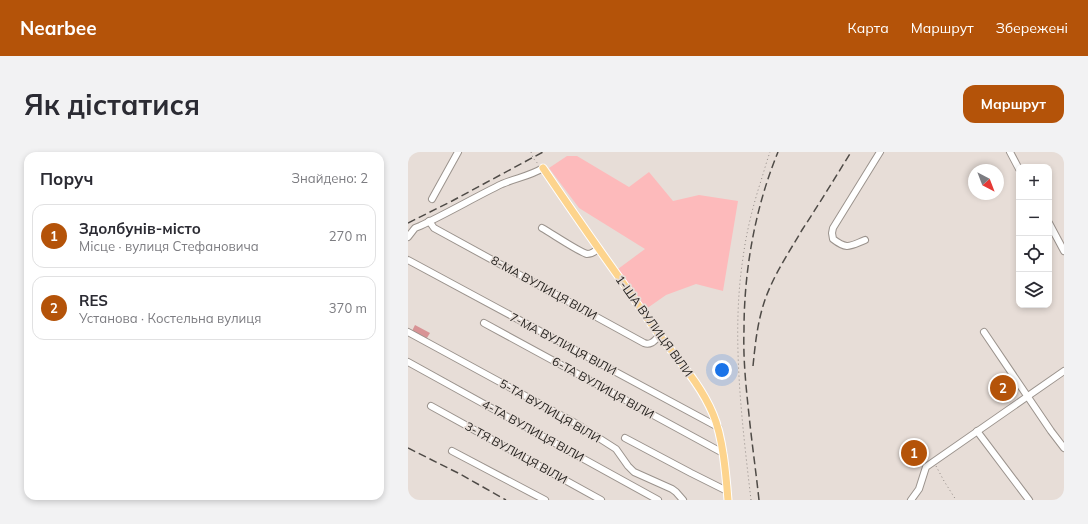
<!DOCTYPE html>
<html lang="uk">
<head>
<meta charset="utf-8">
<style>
	body { margin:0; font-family:Mulish,sans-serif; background:#f2f2f3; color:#2b2b33 }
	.controls { position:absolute; right:12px; top:12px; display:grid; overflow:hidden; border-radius:8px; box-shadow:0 2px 6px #0003 }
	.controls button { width:36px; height:36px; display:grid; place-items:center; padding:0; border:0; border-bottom:1px solid #e1e1e2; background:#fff; color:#2b2b33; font:20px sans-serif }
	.compass { position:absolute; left:560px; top:12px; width:36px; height:36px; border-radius:50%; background:#fff; box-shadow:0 2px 6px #0003; rotate:138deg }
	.you { position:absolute; left:314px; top:218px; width:14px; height:14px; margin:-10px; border:3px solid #fff; border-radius:50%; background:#1a73e8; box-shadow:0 0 0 6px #1a73e833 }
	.badge { display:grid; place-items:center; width:26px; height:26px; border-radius:50%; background:#b45309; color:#fff; font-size:13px; font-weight:700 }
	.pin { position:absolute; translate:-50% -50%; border:2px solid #fff; box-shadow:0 1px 4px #0006 }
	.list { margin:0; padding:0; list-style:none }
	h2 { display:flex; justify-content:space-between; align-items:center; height:52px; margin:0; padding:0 16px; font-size:17px }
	h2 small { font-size:13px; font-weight:400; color:#7c7c81 }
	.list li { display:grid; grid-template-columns:26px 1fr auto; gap:12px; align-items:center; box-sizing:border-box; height:64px; margin:0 8px 8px; padding:0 8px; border:1px solid #e1e1e2; border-radius:12px }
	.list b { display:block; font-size:15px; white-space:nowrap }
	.list p { margin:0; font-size:13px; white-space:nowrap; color:#7c7c81 }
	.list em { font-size:13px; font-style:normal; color:#7c7c81 }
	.icon { flex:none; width:22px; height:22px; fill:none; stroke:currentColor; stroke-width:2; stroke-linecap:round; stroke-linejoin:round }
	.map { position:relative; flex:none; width:656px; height:348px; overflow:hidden; border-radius:12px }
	header { display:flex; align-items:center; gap:24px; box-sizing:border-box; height:56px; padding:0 20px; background:#b45309; color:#fff }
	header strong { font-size:19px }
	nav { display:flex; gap:22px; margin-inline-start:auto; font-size:14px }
	.intro { display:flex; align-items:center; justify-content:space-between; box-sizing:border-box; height:96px; padding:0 24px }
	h1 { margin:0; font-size:28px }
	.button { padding:10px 18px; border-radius:12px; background:#b45309; color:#fff; font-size:14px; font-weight:700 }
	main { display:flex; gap:24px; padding:0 24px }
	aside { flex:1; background:#fff; border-radius:12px; box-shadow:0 2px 6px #0003 }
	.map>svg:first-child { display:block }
	.green { fill:#fdbabb }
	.forest { fill:#d89395 }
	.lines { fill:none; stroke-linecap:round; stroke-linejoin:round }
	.minor-casing { stroke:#9b938d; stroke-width:8 }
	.major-casing { stroke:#fff; stroke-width:9 }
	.path { stroke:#908985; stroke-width:1; stroke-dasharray:1 3; stroke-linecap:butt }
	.minor { stroke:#fff; stroke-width:6 }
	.major { stroke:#fdd48d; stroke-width:7 }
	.rail { stroke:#4f4b47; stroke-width:1.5; stroke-dasharray:8 4; stroke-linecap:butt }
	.labels { text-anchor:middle; stroke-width:3.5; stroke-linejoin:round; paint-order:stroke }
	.street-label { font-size:12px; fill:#272421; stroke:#e7ddd7 }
</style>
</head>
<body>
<header>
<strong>Nearbee</strong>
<nav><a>Карта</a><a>Маршрут</a><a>Збережені</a></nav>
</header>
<div class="intro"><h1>Як дістатися</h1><a class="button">Маршрут</a></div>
<main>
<aside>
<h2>Поруч<small>Знайдено: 2</small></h2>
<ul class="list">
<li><span class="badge">1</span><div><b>Здолбунів-місто</b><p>Місце · вулиця Стефановича</p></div><em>270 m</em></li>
<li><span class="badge">2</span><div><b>RES</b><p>Установа · Костельна вулиця</p></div><em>370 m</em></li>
</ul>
</aside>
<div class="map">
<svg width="656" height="348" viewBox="0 0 656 348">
	<rect width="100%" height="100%" fill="#e7ddd7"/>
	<!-- green -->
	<polygon class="green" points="159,4 169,4 221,35 241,20 265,49 291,43 330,49 315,139 288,132 258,143 238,157 210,117 237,97 171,56 141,16"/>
	<!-- forest -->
	<polygon class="forest" points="7,173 22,181 17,189 3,181"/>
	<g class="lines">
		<!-- minor casing -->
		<g class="minor-casing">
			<g id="minor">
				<polyline points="602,0 611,17"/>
				<polyline points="24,47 50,0"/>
				<path d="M21,69L26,76L236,191C243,194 247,188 252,183"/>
				<polyline points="641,71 656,99"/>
				<path d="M134,76C143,81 171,100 179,102C184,102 187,100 190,96"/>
				<path d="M0,85L7,76L12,74C40,61 67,45 94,32C108,26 122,24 135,16"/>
				<path d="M457,88C442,94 439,98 425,87L424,81L425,76L472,0"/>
				<polyline points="0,108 310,275"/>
				<polyline points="76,171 315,301"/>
				<polyline points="0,180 169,272 208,297 220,314 226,320 264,337 268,340 275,348"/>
				<polyline points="576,180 643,279 656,296"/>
				<polyline points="0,210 250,348"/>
				<polyline points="23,254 193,348"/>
				<polyline points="569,279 621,348"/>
				<polyline points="217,286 283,321 319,339"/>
				<polyline points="44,299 137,348"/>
				<polyline points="503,348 511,337 518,315 656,219"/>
			</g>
		</g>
		<!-- major casing -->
		<g class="major-casing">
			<path id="major" d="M135,16C162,56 190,96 218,135C228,150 238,165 249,180C269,207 292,231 305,262C315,285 318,323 320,348"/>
		</g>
		<!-- path -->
		<g class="path">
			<polyline points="123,0 125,6 131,13"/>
			<polyline points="528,314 536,329 548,348"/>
			<path d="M343,348C334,270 323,183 335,106C338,82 344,58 351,35C355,23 358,11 362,0"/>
		</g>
		<!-- minor -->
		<use href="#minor" class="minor"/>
		<!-- major -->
		<use href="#major" class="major"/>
		<!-- rail -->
		<g class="rail">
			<polyline points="0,71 44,49 135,0"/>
			<path d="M345,214C347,194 349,174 355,154C363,127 380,102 394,78C411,52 427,26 443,0"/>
			<polyline points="0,296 52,322 98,348"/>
			<path d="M351,348C348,320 344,292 341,263C338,235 335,207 336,178C336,118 347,56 370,0"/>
		</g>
	</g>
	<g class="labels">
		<!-- street labels -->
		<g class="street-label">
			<text transform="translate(136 136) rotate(29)" y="4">8-МА ВУЛИЦЯ ВІЛИ</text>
			<text transform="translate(246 174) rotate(54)" y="4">1-ША ВУЛИЦЯ ВІЛИ</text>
			<text transform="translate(155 192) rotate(28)" y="4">7-МА ВУЛИЦЯ ВІЛИ</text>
			<text transform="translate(195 236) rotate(29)" y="4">6-ТА ВУЛИЦЯ ВІЛИ</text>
			<text transform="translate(142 259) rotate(30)" y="4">5-ТА ВУЛИЦЯ ВІЛИ</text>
			<text transform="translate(125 279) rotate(29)" y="4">4-ТА ВУЛИЦЯ ВІЛИ</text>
			<text transform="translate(108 301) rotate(29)" y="4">3-ТЯ ВУЛИЦЯ ВІЛИ</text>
		</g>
	</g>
</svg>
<div class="controls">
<button>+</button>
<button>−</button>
<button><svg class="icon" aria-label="locate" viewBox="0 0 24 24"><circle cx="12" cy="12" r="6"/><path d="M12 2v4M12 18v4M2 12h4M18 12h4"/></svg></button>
<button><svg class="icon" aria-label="layers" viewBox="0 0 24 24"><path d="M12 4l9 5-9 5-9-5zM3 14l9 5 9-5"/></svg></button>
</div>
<svg class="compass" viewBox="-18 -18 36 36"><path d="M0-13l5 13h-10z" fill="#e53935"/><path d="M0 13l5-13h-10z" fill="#7c7c81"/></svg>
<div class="you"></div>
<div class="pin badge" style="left:506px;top:301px">1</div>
<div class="pin badge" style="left:595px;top:236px">2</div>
</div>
</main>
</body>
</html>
